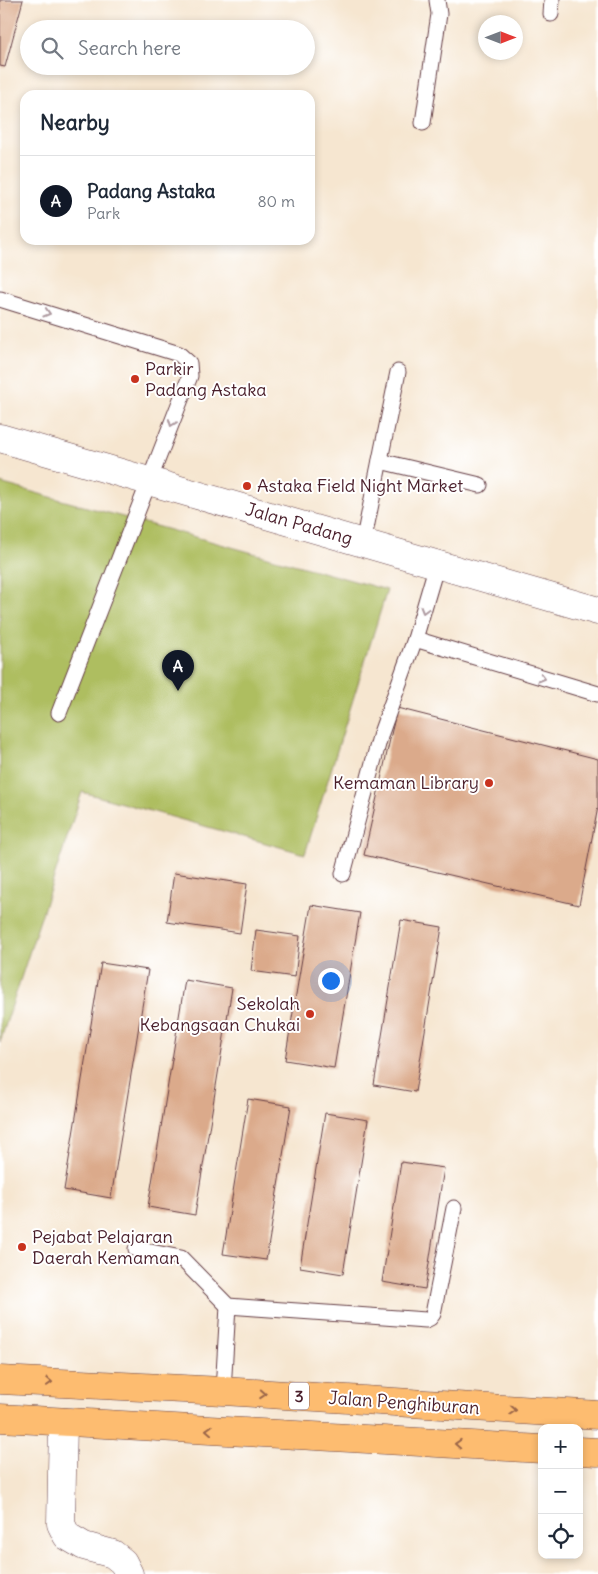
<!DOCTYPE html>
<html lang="en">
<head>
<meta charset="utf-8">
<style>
	body { margin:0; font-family:Delius,sans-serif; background:#f6f6f7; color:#1f2937 }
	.controls { position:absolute; right:15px; bottom:15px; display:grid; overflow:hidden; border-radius:10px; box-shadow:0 2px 8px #0003 }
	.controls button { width:45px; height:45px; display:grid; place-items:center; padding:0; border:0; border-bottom:1px solid #e0e1e3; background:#fff; color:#1f2937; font:25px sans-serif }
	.compass { position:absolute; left:478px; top:15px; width:45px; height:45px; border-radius:50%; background:#fff; box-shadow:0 2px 8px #0003; rotate:90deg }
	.you { position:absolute; left:330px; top:980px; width:18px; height:18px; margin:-12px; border:4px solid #fff; border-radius:50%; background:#1a73e8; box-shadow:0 0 0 8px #1a73e833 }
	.badge { display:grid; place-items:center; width:32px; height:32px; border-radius:50%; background:#111827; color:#fff; font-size:16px; font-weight:700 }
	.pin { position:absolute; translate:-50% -41px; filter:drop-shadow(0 1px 2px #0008) }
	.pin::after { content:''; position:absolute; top:26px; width:18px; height:15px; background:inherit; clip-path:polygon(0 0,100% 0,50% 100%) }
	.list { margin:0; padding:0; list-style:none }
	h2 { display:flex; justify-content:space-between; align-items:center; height:65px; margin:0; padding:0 20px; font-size:21px }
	h2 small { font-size:16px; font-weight:400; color:#747a83 }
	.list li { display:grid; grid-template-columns:32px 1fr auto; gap:15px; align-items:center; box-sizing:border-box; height:90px; padding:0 20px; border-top:1px solid #e0e1e3 }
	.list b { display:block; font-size:19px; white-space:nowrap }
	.list p { margin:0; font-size:16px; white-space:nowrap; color:#747a83 }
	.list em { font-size:16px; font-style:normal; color:#747a83 }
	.icon { flex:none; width:28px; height:28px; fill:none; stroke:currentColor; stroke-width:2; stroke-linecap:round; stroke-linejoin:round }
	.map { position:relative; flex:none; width:598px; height:1574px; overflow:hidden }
	.search { position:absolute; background:#fff; box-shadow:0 2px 8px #0003; left:20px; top:20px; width:295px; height:55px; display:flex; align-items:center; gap:12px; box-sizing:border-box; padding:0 18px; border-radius:28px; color:#747a83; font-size:19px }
	.panel { position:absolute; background:#fff; box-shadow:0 2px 8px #0003; left:20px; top:90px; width:295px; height:155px; border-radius:15px }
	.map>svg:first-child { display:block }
	.green { fill:#aebe61; stroke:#7c6e46 }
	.building { fill:#dbaa8b }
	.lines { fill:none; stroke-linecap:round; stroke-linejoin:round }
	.service-casing { stroke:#643d44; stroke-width:17 }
	.minor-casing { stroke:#643d44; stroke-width:29 }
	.trunk-casing { stroke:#643d44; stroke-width:29 }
	.service { stroke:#fff; stroke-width:15 }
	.minor { stroke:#fff; stroke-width:28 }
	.trunk { stroke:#fdbc6f; stroke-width:28 }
	.oneway { stroke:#ae9aa0 }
	.oneway2 { stroke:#9b664a }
	.poi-dot { fill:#c8321e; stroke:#fff; stroke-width:2 }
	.labels { text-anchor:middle; stroke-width:4; stroke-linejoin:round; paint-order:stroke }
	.shield { fill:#fff; stroke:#80626b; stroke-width:1 }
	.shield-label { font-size:16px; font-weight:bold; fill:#4a1f2b }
	.poi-label { font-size:18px; fill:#4a1f2b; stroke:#fff; text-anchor:start }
	.street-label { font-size:18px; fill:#4a1f2b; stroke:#fff }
</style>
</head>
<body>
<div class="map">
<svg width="598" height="1574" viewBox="0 0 598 1574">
	<rect width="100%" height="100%" fill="#fff"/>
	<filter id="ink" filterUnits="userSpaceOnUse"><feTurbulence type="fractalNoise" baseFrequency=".02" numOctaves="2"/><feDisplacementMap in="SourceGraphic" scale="10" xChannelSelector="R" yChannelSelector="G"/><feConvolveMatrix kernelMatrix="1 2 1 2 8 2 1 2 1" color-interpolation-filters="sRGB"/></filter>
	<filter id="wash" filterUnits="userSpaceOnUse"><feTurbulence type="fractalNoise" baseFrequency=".0096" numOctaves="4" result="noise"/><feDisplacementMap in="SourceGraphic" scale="20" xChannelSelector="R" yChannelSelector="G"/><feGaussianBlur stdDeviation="1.12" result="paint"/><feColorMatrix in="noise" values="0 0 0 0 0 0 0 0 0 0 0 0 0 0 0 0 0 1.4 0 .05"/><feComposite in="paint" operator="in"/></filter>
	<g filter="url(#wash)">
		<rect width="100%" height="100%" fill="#f6e6d0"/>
		<!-- green -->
		<polygon class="green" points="0,483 387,590 305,854 82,792 0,1042"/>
		<g id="blocks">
			<!-- building -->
			<g class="building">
				<polygon points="0,0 23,0 5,67 0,66"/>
				<polygon points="397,708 598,759 598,807 579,905 364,855"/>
				<polygon points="174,873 247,884 240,933 167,922"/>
				<polygon points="311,905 360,913 334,1068 285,1060"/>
				<polygon points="401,920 442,927 415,1092 374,1085"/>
				<polygon points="256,930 300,936 295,977 251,971"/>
				<polygon points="101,963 148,970 111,1198 64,1190"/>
				<polygon points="185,980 232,988 195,1215 148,1207"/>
				<polygon points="248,1099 291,1106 266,1260 223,1254"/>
				<polygon points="325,1113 368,1120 343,1274 300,1267"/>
				<polygon points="401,1162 444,1168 425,1289 382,1282"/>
			</g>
		</g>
	</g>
	<g filter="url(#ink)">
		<use href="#blocks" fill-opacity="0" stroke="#643d44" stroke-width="1"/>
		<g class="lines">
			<!-- service casing -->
			<g class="service-casing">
				<g id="service">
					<polyline points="551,14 552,0"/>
					<polyline points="423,123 439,14 437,0"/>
					<polyline points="0,299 179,354 189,363 190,376 59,713"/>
					<polyline points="380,461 480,485"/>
					<polyline points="363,543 398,372"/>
					<polyline points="437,564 415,639 598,694"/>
					<polyline points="343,874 381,733 415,639"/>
					<polyline points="136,1249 181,1258 228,1306 426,1320 430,1318 433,1314 454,1208"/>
					<polyline points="223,1391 228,1306"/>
				</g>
			</g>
			<!-- minor casing -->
			<g class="minor-casing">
				<g id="minor">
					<polyline points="0,438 598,611"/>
					<polyline points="63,1422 61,1524 67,1536 84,1546 113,1554 123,1562 129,1574"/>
				</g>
			</g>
			<!-- trunk casing -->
			<g class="trunk-casing">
				<g id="trunk">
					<polyline points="0,1380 223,1391 598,1415"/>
					<polyline points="0,1418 542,1449"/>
					<polyline points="579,1451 598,1452"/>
				</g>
			</g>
			<!-- service -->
			<use href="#service" class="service"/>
			<!-- minor -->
			<use href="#minor" class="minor"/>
			<!-- trunk -->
			<use href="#trunk" class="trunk"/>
		</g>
		<!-- one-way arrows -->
		<defs><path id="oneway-chevron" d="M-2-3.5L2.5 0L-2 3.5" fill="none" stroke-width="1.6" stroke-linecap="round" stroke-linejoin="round" transform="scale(1.25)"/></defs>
		<g class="oneway">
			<use href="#oneway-chevron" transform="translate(47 313) rotate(17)"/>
			<use href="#oneway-chevron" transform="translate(172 423) rotate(111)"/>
			<use href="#oneway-chevron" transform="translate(424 610) rotate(106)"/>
			<use href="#oneway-chevron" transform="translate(542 678) rotate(16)"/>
		</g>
		<g class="oneway2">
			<use href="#oneway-chevron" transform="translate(49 1382) rotate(3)"/>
			<use href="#oneway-chevron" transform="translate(263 1394) rotate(4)"/>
			<use href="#oneway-chevron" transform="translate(513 1410) rotate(4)"/>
			<use href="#oneway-chevron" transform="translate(209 1430) rotate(-177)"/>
			<use href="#oneway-chevron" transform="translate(458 1444) rotate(-177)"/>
		</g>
	</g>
	<!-- markers -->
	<g class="poi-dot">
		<circle cx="135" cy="379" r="5"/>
		<circle cx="247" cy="486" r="5"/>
		<circle cx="489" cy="783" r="5"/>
		<circle cx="310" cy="1014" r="5"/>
		<circle cx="22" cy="1247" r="5"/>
	</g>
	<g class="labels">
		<!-- shield labels -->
		<rect class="shield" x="289" y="1382.5" width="20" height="27" rx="4"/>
		<g class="shield-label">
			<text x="299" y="1402">3</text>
		</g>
		<!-- poi labels -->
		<g class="poi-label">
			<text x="145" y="375">Parkir<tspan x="145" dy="21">Padang Astaka</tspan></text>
			<text x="257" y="492">Astaka Field Night Market</text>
			<text x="479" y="789" text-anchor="end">Kemaman Library</text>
			<text x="300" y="1010" text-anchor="end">Sekolah<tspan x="300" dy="21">Kebangsaan Chukai</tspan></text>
			<text x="32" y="1243">Pejabat Pelajaran<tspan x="32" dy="21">Daerah Kemaman</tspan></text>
		</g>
		<!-- street labels -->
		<g class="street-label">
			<text transform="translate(299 524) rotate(16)" y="6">Jalan Padang</text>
			<text transform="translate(404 1403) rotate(4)" y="6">Jalan Penghiburan</text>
		</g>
	</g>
</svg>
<div class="controls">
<button>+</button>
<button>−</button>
<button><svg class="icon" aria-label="locate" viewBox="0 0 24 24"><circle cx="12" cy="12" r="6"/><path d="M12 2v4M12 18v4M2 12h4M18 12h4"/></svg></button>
</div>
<svg class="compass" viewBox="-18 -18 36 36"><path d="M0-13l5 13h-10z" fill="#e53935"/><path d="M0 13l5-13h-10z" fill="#747a83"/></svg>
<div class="you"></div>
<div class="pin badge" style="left:178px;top:691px">A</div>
<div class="search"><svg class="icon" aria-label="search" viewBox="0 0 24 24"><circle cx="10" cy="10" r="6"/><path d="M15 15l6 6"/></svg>Search here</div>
<section class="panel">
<h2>Nearby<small></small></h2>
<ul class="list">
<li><span class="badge">A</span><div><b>Padang Astaka</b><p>Park</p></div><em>80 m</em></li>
</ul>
</section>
</div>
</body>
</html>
